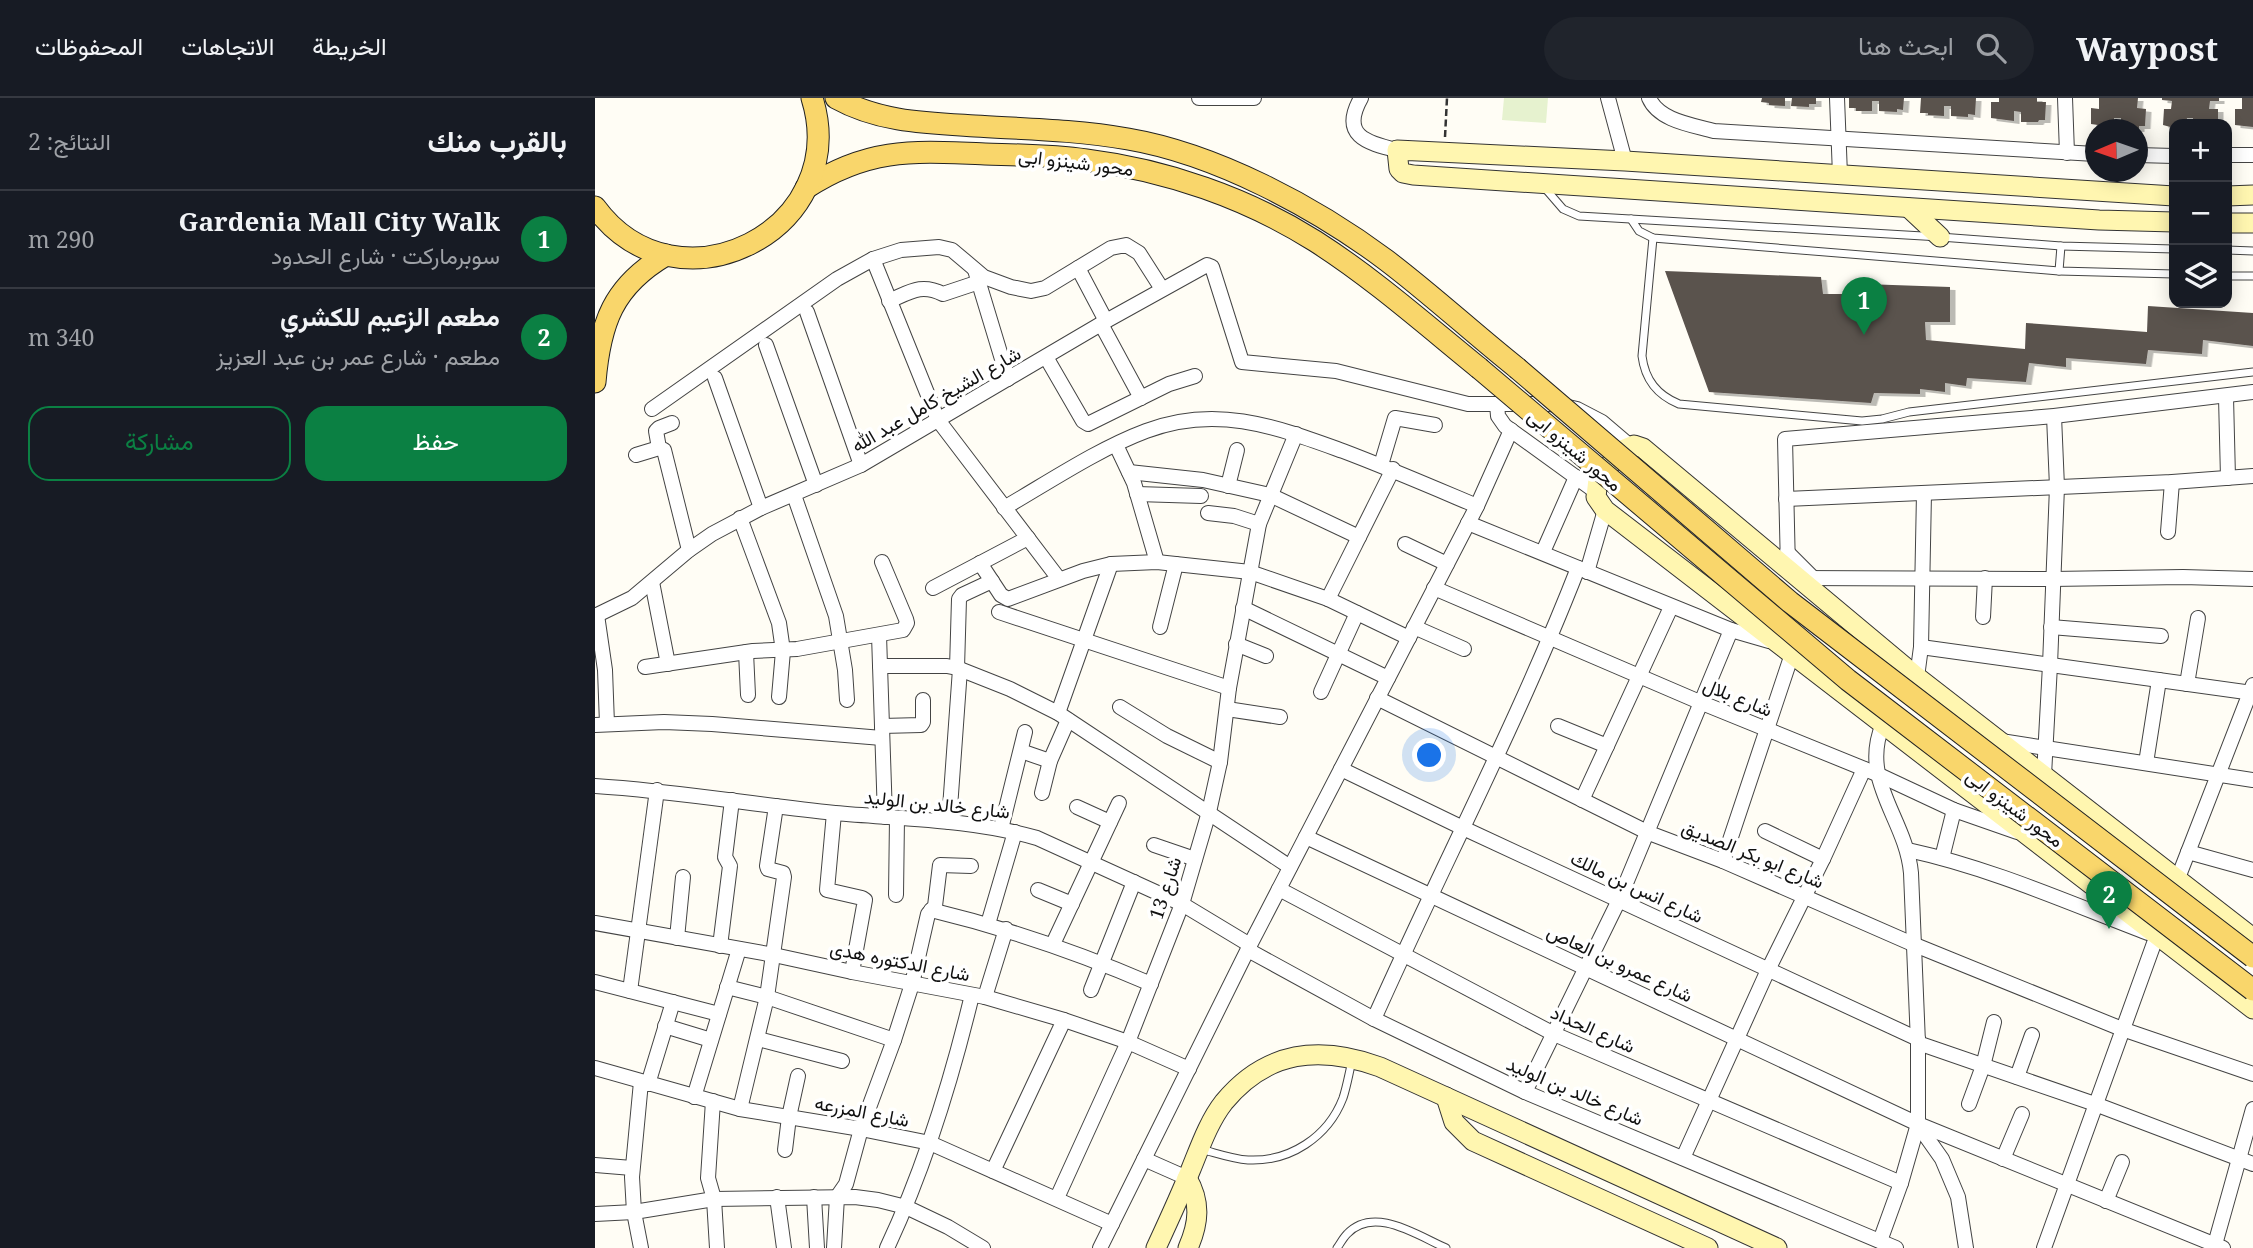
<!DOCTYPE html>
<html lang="ar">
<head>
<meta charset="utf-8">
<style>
	body { margin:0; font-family:"Noto Serif",Vazirmatn,serif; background:#20242c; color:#f1f3f6; direction:rtl }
	.controls { position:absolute; right:21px; top:21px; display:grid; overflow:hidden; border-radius:14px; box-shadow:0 4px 18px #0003 }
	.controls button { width:63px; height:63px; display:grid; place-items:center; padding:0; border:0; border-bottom:2px solid #363941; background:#171b24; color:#f1f3f6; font:35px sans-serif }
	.compass { position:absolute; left:1490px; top:21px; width:63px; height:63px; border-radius:50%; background:#171b24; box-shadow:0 4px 18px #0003; rotate:268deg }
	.you { position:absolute; left:835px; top:658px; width:24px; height:24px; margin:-18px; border:5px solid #fff; border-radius:50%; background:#1a73e8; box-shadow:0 0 0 10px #1a73e833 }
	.badge { display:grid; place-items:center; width:46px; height:46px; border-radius:50%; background:#0b8043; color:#fff; font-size:23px; font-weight:700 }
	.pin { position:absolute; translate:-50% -58px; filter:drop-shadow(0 2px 4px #0008) }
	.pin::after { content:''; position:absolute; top:37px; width:24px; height:21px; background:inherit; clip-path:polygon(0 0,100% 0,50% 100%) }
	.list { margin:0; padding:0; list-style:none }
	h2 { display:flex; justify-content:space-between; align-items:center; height:91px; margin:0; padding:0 28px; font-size:30px }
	h2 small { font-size:23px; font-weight:400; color:#9ea1a6 }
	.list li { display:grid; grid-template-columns:46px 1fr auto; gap:21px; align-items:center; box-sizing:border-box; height:98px; padding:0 28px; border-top:2px solid #363941 }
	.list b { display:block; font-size:26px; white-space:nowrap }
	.list p { margin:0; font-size:23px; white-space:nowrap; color:#9ea1a6 }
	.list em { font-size:23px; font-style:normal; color:#9ea1a6 }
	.actions { display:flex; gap:14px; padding:21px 28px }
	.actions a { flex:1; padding:16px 0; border:2px solid #0b8043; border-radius:21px; text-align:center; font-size:24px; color:#0b8043 }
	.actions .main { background:#0b8043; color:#fff }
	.icon { flex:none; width:38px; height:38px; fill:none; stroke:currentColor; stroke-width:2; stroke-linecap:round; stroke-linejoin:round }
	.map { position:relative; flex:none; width:1658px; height:1150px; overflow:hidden; direction:ltr }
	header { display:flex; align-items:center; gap:42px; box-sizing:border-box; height:98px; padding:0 35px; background:#171b24; border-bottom:2px solid #363941 }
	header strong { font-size:33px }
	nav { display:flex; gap:38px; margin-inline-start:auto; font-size:24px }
	.search { width:490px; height:63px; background:#20242c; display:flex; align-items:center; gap:18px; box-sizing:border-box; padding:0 24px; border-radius:38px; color:#9ea1a6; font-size:26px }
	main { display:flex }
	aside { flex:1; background:#171b24 }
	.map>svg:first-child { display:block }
	.pitch { fill:#e6f2cf }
	.building { fill:#5a524d; filter:url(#shadow) }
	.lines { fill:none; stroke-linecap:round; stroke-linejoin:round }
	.lane-casing { stroke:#444; stroke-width:9 }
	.street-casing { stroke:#444; stroke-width:16 }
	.secondary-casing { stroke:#333; stroke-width:21 }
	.primary-casing { stroke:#222; stroke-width:23 }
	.path { stroke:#333; stroke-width:2.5; stroke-dasharray:7 3.5; stroke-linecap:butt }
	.lane { stroke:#fff; stroke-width:7 }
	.street { stroke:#fff; stroke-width:14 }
	.secondary { stroke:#fff6b0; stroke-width:19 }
	.primary { stroke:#f9d66b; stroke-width:21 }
	.primary-bridge-casing { stroke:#222; stroke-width:23; stroke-linecap:butt }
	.primary-bridge { stroke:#f9d66b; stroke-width:21 }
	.labels { text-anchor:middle; stroke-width:7; stroke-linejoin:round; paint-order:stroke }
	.street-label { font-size:19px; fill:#111; stroke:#fff }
</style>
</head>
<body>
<header>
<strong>Waypost</strong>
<div class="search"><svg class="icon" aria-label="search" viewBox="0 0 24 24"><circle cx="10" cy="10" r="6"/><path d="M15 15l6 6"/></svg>ابحث هنا</div>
<nav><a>الخريطة</a><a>الاتجاهات</a><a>المحفوظات</a></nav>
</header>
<main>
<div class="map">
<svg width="1658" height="1150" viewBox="0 0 1658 1150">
	<defs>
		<filter id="shadow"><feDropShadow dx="5.5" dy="3" stdDeviation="0" flood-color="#0004"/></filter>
	</defs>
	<rect width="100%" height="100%" fill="#fffdf5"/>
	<!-- pitch -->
	<polygon class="pitch" points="909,0 953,0 951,25 907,22"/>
	<!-- building -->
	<g class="building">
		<polygon points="1167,0 1190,0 1190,8 1174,7 1174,5 1166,4"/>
		<polygon points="1197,0 1221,0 1221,6 1214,6 1214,9 1196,8"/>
		<polygon points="1254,0 1309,0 1308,12 1302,11 1302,14 1284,13 1284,3 1277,3 1277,13 1261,13 1261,10 1254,10"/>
		<polygon points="1326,0 1381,0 1380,17 1373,16 1373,19 1356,18 1356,8 1349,8 1349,18 1333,17 1333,15 1325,15"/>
		<polygon points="1404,0 1442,0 1442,4 1451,4 1450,22 1444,22 1443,24 1426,24 1426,14 1419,13 1419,23 1396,20 1396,4 1404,4"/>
		<polygon points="1504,0 1543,0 1542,10 1551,11 1550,28 1544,28 1544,31 1526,30 1526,20 1519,20 1519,29 1503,29 1503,27 1496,26 1496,10 1504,11"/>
		<polygon points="1567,0 1624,0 1624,3 1615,3 1614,11 1623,11 1623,26 1598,26 1598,20 1592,20 1591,26 1579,26 1579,30 1568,27 1569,11 1576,11 1577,3 1567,2"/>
		<polygon points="1647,0 1658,0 1658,29 1640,27 1640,11 1647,11"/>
		<polygon points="1070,173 1226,179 1228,196 1268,196 1269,186 1355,189 1355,224 1330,224 1331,242 1430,251 1431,225 1552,234 1553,208 1658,215 1658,248 1608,242 1607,256 1553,252 1551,266 1471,260 1471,269 1434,265 1431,284 1372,280 1371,288 1350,285 1350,294 1325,291 1325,296 1279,295 1276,305 1114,294"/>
	</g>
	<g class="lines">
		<!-- lane casing -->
		<g class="lane-casing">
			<g id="lane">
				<polyline points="949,89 968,111 984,118 1345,139 1466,148 1579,151"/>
				<polyline points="1036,121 1044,133 1058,140 1464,173 1579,176"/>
				<path d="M1058,140L1047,258C1050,282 1062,297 1084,306L1267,323L1287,321L1314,314L1658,274"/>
				<polyline points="1632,152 1658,153"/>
				<polyline points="1464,173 1466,148"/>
				<polyline points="1632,178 1658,178"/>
				<path d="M605,1051C621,1055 637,1061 653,1062C695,1064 733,1039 748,1000C752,988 754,975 757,963"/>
				<path d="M742,1150C745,1146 748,1140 752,1136C779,1107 823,1138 851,1150"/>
			</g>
		</g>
		<!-- street casing -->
		<g class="street-casing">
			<g id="street">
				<polyline points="604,0 659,0"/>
				<path d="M766,0C745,37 771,45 802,52"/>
				<polyline points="1013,0 1030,63"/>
				<path d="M1054,0C1064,23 1098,27 1119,33L1500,56"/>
				<polyline points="1242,0 1245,77"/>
				<polyline points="1470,0 1472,55"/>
				<polyline points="1542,57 1579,58"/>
				<polyline points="1632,57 1658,57"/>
				<polyline points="278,161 343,322 464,481"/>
				<polyline points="483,170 511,223"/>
				<polyline points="380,172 413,281"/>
				<path d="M294,203C315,194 326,185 348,196L384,184"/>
				<polyline points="212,214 266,367"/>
				<polyline points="506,226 546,300"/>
				<polyline points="171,247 221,387"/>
				<polyline points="451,259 488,323 493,326 574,286 600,278"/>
				<polyline points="120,280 166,410"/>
				<polyline points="1631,299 1633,380"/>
				<polyline points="902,306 903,318 910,328 1000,393"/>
				<polyline points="57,311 242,181 278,161 306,152 344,149 357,152 389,179 416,189 436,193 450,190 516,150 531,147 544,155 567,191"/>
				<polyline points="521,347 539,385 562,464"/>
				<polyline points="64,350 61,333 64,330 77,325"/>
				<polyline points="41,357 64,350 69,352 94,452"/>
				<polyline points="786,367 800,320 840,327"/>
				<polyline points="534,374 608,382 675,397 764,439"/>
				<polyline points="633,388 642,352"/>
				<polyline points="542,396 606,398"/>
				<polyline points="199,397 241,518 250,572 252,602"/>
				<polyline points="1191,401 1577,384 1658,378"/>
				<path d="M409,410C454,384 503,351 551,333C622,306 681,329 748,353C793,370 837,389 882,408"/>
				<polyline points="613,415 639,418 664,426"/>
				<polyline points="145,420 184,525 188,553 184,599"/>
				<polyline points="873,425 1136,532 1174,543"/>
				<polyline points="1573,434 1577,384"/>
				<polyline points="810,446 852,466"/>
				<polyline points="948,454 981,379"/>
				<polyline points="1192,454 1218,480"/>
				<polyline points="385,465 406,497 413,501 488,473 516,466 562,464 655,474 733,501 814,540"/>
				<polyline points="1193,471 1190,341 1459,318 1658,294"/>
				<polyline points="992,474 1010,412"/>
				<polyline points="1203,480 1457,481 1588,479 1658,481"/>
				<polyline points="57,484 73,566"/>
				<polyline points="338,490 433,440"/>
				<polyline points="839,490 1107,605 1282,676 1359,712 1422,734"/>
				<polyline points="733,501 798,371"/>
				<polyline points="648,510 793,580"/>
				<polyline points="404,514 634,590"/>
				<polyline points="2,517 10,572 12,626"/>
				<polyline points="0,518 37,500 94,452 117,436 166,410 266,367 511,223 612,167 617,169 647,264 741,273 873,306 955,306 969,308 982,311 1007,324 1034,347"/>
				<polyline points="1388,519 1390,480"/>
				<polyline points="565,529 581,466"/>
				<polyline points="819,529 869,551"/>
				<polyline points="1456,529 1566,538"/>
				<polyline points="284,537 290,719"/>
				<polyline points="641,546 671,558"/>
				<polyline points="1326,549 1658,595"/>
				<polyline points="151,554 153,597"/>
				<polyline points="285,568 352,568 362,570 415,591 463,615 695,769"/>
				<polyline points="50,569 158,553 202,551 308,532 312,525 311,521 287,464"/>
				<polyline points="362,570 364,501 367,497 397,483"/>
				<polyline points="1322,579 1326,549 1329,395"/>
				<polyline points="1592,586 1603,520"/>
				<polyline points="726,594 762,515"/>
				<polyline points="782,600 1054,735 1128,763 1320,847 1527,931 1658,976"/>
				<polyline points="525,609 572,638 625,664"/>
				<polyline points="632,611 685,619"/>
				<polyline points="463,615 516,466"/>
				<polyline points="0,627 69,624 117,626 287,640"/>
				<polyline points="287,628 326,627 328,624 328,602"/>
				<polyline points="963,628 1012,648"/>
				<polyline points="1406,643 1658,682"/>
				<polyline points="426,653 455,663"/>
				<polyline points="1551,665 1564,582"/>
				<polyline points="746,671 868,730 1323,941"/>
				<polyline points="1449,677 1455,567 1462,389 1459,318"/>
				<path d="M0,688C81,693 160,707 240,715C307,721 376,721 442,740L587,806L655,847"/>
				<polyline points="447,695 455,663 473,622"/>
				<polyline points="987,702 1076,509"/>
				<polyline points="482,709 515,724"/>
				<polyline points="239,715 232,792 267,800 270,802 257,874"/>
				<polyline points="354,724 365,571"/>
				<polyline points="406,731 430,634"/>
				<polyline points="1170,733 1228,761"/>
				<polyline points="711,739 1323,1026 1628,1150"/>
				<polyline points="559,747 600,761"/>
				<path d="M1313,752C1396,770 1474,805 1553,835"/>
				<polyline points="1593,754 1658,772"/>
				<polyline points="1347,760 1359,712"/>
				<polyline points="1128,763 1197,556"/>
				<polyline points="1583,780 1658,587"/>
				<polyline points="684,791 959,936 1306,1085"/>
				<polyline points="443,792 477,806"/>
				<polyline points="301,797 302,720"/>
				<path d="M336,812C415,831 482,854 556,886"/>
				<polyline points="0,825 179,857 257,874 390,899 469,922 533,944 594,971"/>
				<polyline points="393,826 420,734"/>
				<polyline points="82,840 88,779"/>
				<polyline points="458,846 524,705"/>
				<polyline points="125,848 135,768 130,759 137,702"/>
				<polyline points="653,852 779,921 930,994 1301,1150"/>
				<polyline points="0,884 124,916"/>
				<polyline points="132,889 172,899 299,942"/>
				<polyline points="496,892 539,784"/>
				<polyline points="35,893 62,692"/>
				<polyline points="390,899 411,831"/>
				<path d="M779,921C846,770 923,624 983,470"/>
				<polyline points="70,928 116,942"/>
				<polyline points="163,941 247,963"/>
				<polyline points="1323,945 1500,1006 1658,1066"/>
				<polyline points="0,970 145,1011 266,1031 335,1045 517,1126"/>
				<polyline points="1422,979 1437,937"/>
				<polyline points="46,984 37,1079 39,1114 46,1150"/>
				<polyline points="53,986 78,904"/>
				<polyline points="930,994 1024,802 1136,532"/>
				<polyline points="99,999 144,851"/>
				<polyline points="118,1003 113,1080 119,1101 122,1150"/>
				<polyline points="1374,1006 1388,968 1399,924"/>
				<polyline points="145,1011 172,899 189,779 188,775 173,771 172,768 181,708"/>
				<polyline points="1323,1027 1347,1061 1363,1099 1371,1150"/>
				<polyline points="190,1052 194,1019 203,978"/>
				<polyline points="1088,1060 1173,872 1228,761 1269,671"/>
				<polyline points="549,1061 592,1080"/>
				<polyline points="1408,1061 1427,1016"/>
				<polyline points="0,1067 37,1070"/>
				<polyline points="398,1073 469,922"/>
				<polyline points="182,1099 189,1150"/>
				<polyline points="219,1099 222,1150"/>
				<polyline points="462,1100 533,944 587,806 614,714 625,664 634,590 664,426 701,336"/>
				<polyline points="1511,1103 1527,1064"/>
				<polyline points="0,1116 39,1114 119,1101 260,1099 283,1102 311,1109 353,1129 388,1150"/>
				<path d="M1285,1143L1306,1085L1323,1026V945L1316,775C1311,720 1264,683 1288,626"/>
				<polyline points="239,1150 242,1099 251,1086 266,1031 299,942 317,886 333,816 340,808 345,767 376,768"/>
				<path d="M292,1150C330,1069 356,984 377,897"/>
				<polyline points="505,1150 655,847 882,408 916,332"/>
				<polyline points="1449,1150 1562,837"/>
				<polyline points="1619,1150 1658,1011"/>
			</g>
		</g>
		<!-- secondary casing -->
		<g class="secondary-casing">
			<g id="secondary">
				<polyline points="1579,98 1030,63 802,52 804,71 808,75 818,77 1504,122 1579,124"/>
				<polyline points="1632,98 1658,97"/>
				<polyline points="1314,110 1345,139"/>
				<polyline points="1632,125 1658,125"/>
				<polyline points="1658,840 1322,579 1048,350 1039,347 1027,352 1003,381 1001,399 1010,412 1658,911"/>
				<polyline points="851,999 859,1024 878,1043 1113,1150"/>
				<path d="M592,1080C606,1104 604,1125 593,1150"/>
				<path d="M561,1150C573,1124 585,1098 596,1071C605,1049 614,1023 629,1004C672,952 725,947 785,969L1182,1150"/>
			</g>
		</g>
		<!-- primary casing -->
		<g class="primary-casing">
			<g id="primary">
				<path d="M241,0C284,24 331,25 380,28C431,31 483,32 533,41C621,56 720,109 791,162C836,196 878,235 922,270"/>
				<path d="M211,90C274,49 319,53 390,56C424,57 457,57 491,62C571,72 652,100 720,143C778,180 831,227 884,270"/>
				<path d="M0,109C82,221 258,132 217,0"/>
				<path d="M0,284C5,225 18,188 71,157"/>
			</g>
		</g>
		<!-- path -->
		<polyline class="path" points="850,39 852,0"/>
		<!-- lane -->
		<use href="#lane" class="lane"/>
		<!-- street -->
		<use href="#street" class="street"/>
		<!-- secondary -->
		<use href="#secondary" class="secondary"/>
		<!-- primary -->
		<use href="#primary" class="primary"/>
		<!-- primary-bridge casing -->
		<g class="primary-bridge-casing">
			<g id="primary-bridge">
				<polyline points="884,270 1253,582 1658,892"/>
				<polyline points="922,270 1195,504 1658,859"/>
			</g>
		</g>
		<!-- primary-bridge -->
		<use href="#primary-bridge" class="primary-bridge"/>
	</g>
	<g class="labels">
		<!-- street labels -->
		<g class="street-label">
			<text transform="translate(481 64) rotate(7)" y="7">محور شينزو ابى</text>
			<text transform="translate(341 301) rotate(-30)" y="7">شارع الشيخ كامل عبد الله</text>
			<text transform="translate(980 352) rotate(40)" y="7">محور شينزو ابى</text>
			<text transform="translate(1143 599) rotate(22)" y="7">شارع بلال</text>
			<text transform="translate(342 706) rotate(6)" y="7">شارع خالد بن الوليد</text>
			<text transform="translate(1420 710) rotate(37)" y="7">محور شينزو ابى</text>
			<text transform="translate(1158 756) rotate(22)" y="7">شارع ابو بكر الصديق</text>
			<text transform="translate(1042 789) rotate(25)" y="7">شارع انس بن مالك</text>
			<text transform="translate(570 790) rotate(-72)" y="7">شارع 13</text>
			<text transform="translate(305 863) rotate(11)" y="7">شارع الدكتوره هدى</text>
			<text transform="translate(1025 865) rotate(25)" y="7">شارع عمرو بن العاص</text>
			<text transform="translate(998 931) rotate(24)" y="7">شارع الحداد</text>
			<text transform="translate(980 993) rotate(23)" y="7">شارع خالد بن الوليد</text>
			<text transform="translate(267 1013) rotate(11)" y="7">شارع المزرعه</text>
		</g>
	</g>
</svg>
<div class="controls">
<button>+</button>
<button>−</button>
<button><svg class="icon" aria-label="layers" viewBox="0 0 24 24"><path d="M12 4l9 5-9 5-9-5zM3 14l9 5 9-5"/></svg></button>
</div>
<svg class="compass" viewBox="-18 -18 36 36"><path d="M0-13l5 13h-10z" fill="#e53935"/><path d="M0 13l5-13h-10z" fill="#9ea1a6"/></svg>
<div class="you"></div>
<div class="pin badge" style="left:1269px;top:237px">1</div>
<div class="pin badge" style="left:1514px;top:831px">2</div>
</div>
<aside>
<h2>بالقرب منك<small>النتائج: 2</small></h2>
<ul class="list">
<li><span class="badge">1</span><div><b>Gardenia Mall City Walk</b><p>سوبرماركت · شارع الحدود</p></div><em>290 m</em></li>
<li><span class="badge">2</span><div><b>مطعم الزعيم للكشري</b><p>مطعم · شارع عمر بن عبد العزيز</p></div><em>340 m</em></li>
</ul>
<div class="actions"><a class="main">حفظ</a><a>مشاركة</a></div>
</aside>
</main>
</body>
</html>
